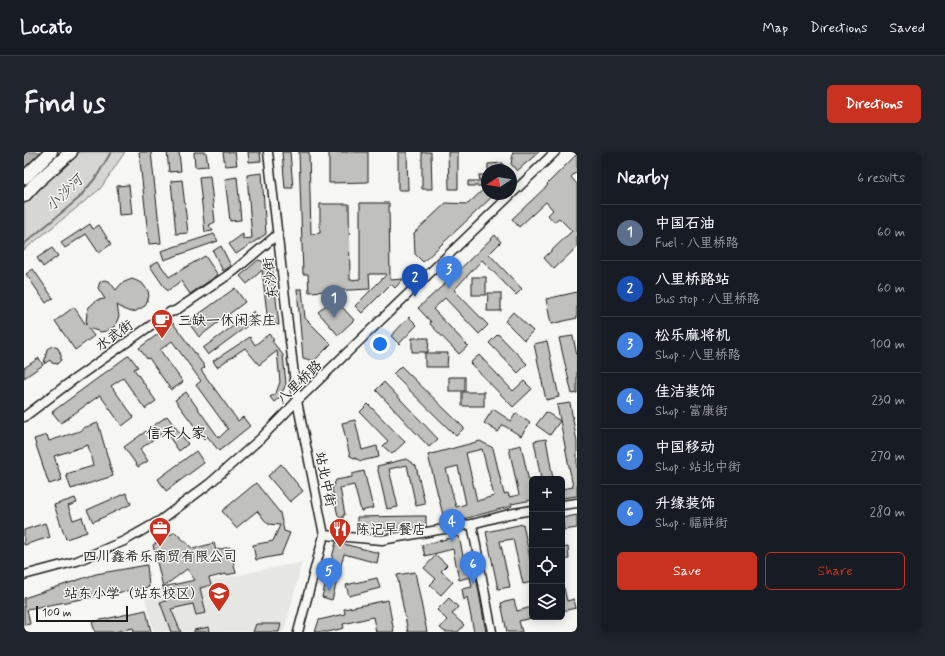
<!DOCTYPE html>
<html lang="en">
<head>
<meta charset="utf-8">
<style>
	body { margin:0; font-family:Mynerve,"LXGW WenKai TC",sans-serif; background:#20242c; color:#f1f3f6 }
	.controls { position:absolute; right:12px; bottom:12px; display:grid; overflow:hidden; border-radius:6px; box-shadow:0 2px 10px #0003 }
	.controls button { width:36px; height:36px; display:grid; place-items:center; padding:0; border:0; border-bottom:1px solid #363941; background:#171b24; color:#f1f3f6; font:20px sans-serif }
	.compass { position:absolute; left:457px; top:12px; width:36px; height:36px; border-radius:50%; background:#171b24; box-shadow:0 2px 10px #0003; rotate:258deg }
	.scale { position:absolute; left:12px; bottom:10px; width:92px; box-sizing:border-box; padding-left:4px; border:2px solid #1c1c1c; border-top:0; font-size:11px; line-height:14px; white-space:nowrap; color:#1c1c1c; -webkit-text-stroke:3px #f6f6f2; paint-order:stroke }
	.you { position:absolute; left:356px; top:192px; width:14px; height:14px; margin:-10px; border:3px solid #fff; border-radius:50%; background:#1a73e8; box-shadow:0 0 0 6px #1a73e833 }
	.badge { display:grid; place-items:center; width:26px; height:26px; border-radius:50%; background:#c8321e; color:#fff; font-size:13px; font-weight:700 }
	.pin { position:absolute; translate:-50% -33px; filter:drop-shadow(0 1px 2px #0008) }
	.pin::after { content:''; position:absolute; top:21px; width:14px; height:12px; background:inherit; clip-path:polygon(0 0,100% 0,50% 100%) }
	.list { margin:0; padding:0; list-style:none }
	h2 { display:flex; justify-content:space-between; align-items:center; height:52px; margin:0; padding:0 16px; font-size:17px }
	h2 small { font-size:13px; font-weight:400; color:#9ea1a6 }
	.list li { display:grid; grid-template-columns:26px 1fr auto; gap:12px; align-items:center; box-sizing:border-box; height:56px; padding:0 16px; border-top:1px solid #363941 }
	.list b { display:block; font-size:15px; white-space:nowrap }
	.list p { margin:0; font-size:13px; white-space:nowrap; color:#9ea1a6 }
	.list em { font-size:13px; font-style:normal; color:#9ea1a6 }
	.actions { display:flex; gap:8px; padding:12px 16px }
	.actions a { flex:1; padding:9px 0; border:1px solid #c8321e; border-radius:6px; text-align:center; font-size:14px; color:#c8321e }
	.actions .main { background:#c8321e; color:#fff }
	.icon { flex:none; width:22px; height:22px; fill:none; stroke:currentColor; stroke-width:2; stroke-linecap:round; stroke-linejoin:round }
	.map { position:relative; flex:none; width:553px; height:480px; overflow:hidden; border-radius:6px }
	header { display:flex; align-items:center; gap:24px; box-sizing:border-box; height:56px; padding:0 20px; background:#171b24; border-bottom:1px solid #363941 }
	header strong { font-size:19px }
	nav { display:flex; gap:22px; margin-inline-start:auto; font-size:14px }
	.intro { display:flex; align-items:center; justify-content:space-between; box-sizing:border-box; height:96px; padding:0 24px }
	h1 { margin:0; font-size:28px }
	.button { padding:10px 18px; border-radius:6px; background:#c8321e; color:#fff; font-size:14px; font-weight:700 }
	main { display:flex; gap:24px; padding:0 24px }
	aside { flex:1; background:#171b24; border-radius:6px; box-shadow:0 2px 10px #0003 }
	.map>svg:first-child { display:block }
	.built { fill:#e6e6e2 }
	.green { fill:#d6d6d2; stroke:#797977 }
	.water { fill:#acaca9; stroke:#727271 }
	.lines { fill:none; stroke-linecap:round; stroke-linejoin:round }
	.stream { stroke:#727271; stroke-width:2 }
	.building { fill:#c0c0bd; stroke:#1c1c1c; fill-rule:evenodd }
	.minor-casing { stroke:#1c1c1c; stroke-width:11 }
	.highway-casing { stroke:#1c1c1c; stroke-width:15 }
	.minor { stroke:#f6f6f2; stroke-width:8 }
	.highway { stroke:#f6f6f2; stroke-width:12 }
	.labels { text-anchor:middle; stroke-width:3; stroke-linejoin:round; paint-order:stroke }
	.street-label { font-size:14px; fill:#1c1c1c; stroke:#f6f6f2 }
	.poi-label { font-size:14px; fill:#1c1c1c; stroke:#f6f6f2; text-anchor:start }
	.water-label { font-size:15px; font-style:italic; fill:#565654; stroke:#f6f6f2 }
	.neighbourhood-label { font-size:15px; fill:#1c1c1c; stroke:#f6f6f2 }
</style>
</head>
<body>
<header>
<strong>Locato</strong>
<nav><a>Map</a><a>Directions</a><a>Saved</a></nav>
</header>
<div class="intro"><h1>Find us</h1><a class="button">Directions</a></div>
<main>
<div class="map">
<svg width="553" height="480" viewBox="0 0 553 480">
	<rect width="100%" height="100%" fill="#f6f6f2"/>
	<filter id="ink" filterUnits="userSpaceOnUse"><feTurbulence type="fractalNoise" baseFrequency=".025" numOctaves="2"/><feDisplacementMap in="SourceGraphic" scale="8" xChannelSelector="R" yChannelSelector="G"/><feConvolveMatrix kernelMatrix="1 2 1 2 8 2 1 2 1" color-interpolation-filters="sRGB"/></filter>
	<g filter="url(#ink)">
		<!-- built -->
		<polygon class="built" points="278,410 260,480 130,480 120,442"/>
		<!-- green -->
		<polygon class="green" points="0,0 101,0 76,37 0,98"/>
		<!-- water -->
		<polygon class="water" points="0,0 19,0 0,21"/>
		<g class="lines">
			<!-- stream -->
			<polyline class="stream" points="0,92 54,47 73,24 87,0"/>
		</g>
		<!-- building -->
		<g class="building">
			<polygon points="115,0 127,0 137,91 125,92"/>
			<polygon points="143,0 155,0 157,19 145,20"/>
			<polygon points="170,0 182,0 184,14 171,15"/>
			<polygon points="199,0 211,0 213,13 201,14"/>
			<polygon points="224,0 236,0 237,9 225,10"/>
			<polygon points="258,0 266,0 269,36 261,36"/>
			<polygon points="275,0 285,0 287,82 296,81 296,52 325,52 326,128 336,127 336,51 365,51 366,128 379,127 371,136 367,132 338,161 331,154 363,122 345,122 346,137 285,140 284,122 279,122"/>
			<polygon points="305,0 344,0 344,30 305,31"/>
			<polygon points="374,0 383,0 384,38 374,38"/>
			<polygon points="398,0 407,0 408,37 398,37"/>
			<polygon points="424,0 434,0 434,37 425,37"/>
			<polygon points="489,0 515,0 493,19 487,12"/>
			<polygon points="553,2 553,19 547,25 553,32 553,95 530,117 520,106 548,79 535,66 530,70 524,63 529,58 522,50 495,75 488,67 524,33 523,32"/>
			<polygon points="479,11 479,18 464,18 464,12"/>
			<polygon points="238,21 242,82 212,102 205,92 219,82 219,87 228,86 223,23"/>
			<polygon points="455,23 461,23 461,34 444,34 444,29 456,29"/>
			<polygon points="186,24 191,70 185,73 189,79 181,80 175,25"/>
			<polygon points="213,25 217,68 206,69 201,27"/>
			<polygon points="158,28 164,81 152,82 147,29"/>
			<polygon points="105,33 108,62 95,63 93,34"/>
			<polygon points="461,36 463,39 463,42 471,42 399,110 391,102 390,81 422,51 444,52"/>
			<polygon points="66,72 69,77 75,73 87,92 75,101 62,82 41,96 37,91"/>
			<polygon points="190,82 194,89 140,108 137,99"/>
			<polygon points="471,83 477,90 465,102 498,137 492,143 458,108 430,138 464,173 455,182 421,146 409,157 444,194 435,202 406,172 407,170 394,156 426,127"/>
			<polygon points="197,94 207,114 199,119 189,99"/>
			<polygon points="28,96 34,104 19,115 13,106"/>
			<polygon points="181,104 194,123 166,142 157,129 143,139 126,114 134,109 145,125"/>
			<polygon points="234,108 248,112 255,173 248,172 243,162 238,118 223,132 216,124"/>
			<polygon points="9,117 29,146 22,151 2,122"/>
			<rect x="448" y="125" width="14" height="18"/>
			<polygon points="108,127 118,131 124,139 125,144 121,154 112,159 107,160 101,158 93,153 95,164 91,174 82,179 77,180 64,176 70,184 51,198 31,169 50,155 62,173 63,160 65,155 73,148 81,147 74,136 76,130 80,128 85,129 92,138 98,131"/>
			<polygon points="211,136 221,150 175,185 164,170"/>
			<polygon points="273,137 278,137 281,166 307,192 290,209 279,206"/>
			<polygon points="553,140 553,166 527,172 522,147"/>
			<polygon points="464,141 477,141 477,159 463,159"/>
			<polygon points="310,146 330,168 314,183 294,160"/>
			<polygon points="230,159 234,166 184,203 179,196"/>
			<polygon points="489,160 509,179 500,188 481,169"/>
			<polygon points="385,165 393,173 375,192 367,184"/>
			<polygon points="149,171 181,215 177,218 214,269 219,265 226,274 195,299 183,284 180,287 151,248 162,240 195,286 204,277 172,233 177,229 148,189 136,198 159,230 147,238 125,206 123,207 115,196"/>
			<polygon points="245,182 250,188 248,189 259,203 262,232 256,245 250,250 246,245 252,241 256,230 253,199 235,213 221,196 193,215 189,209 226,185 231,193"/>
			<polygon points="474,182 503,212 494,221 465,191"/>
			<polygon points="549,184 553,204 553,241 548,242 535,186"/>
			<polygon points="388,186 405,186 404,200 388,200"/>
			<polygon points="523,189 535,245 522,248 510,192"/>
			<polygon points="28,194 34,196 37,203 37,208 33,212 28,211 26,208 20,212 23,197"/>
			<polygon points="401,201 424,201 423,215 401,215"/>
			<polygon points="105,203 114,215 110,217 132,249 121,257 99,226 87,234 110,265 98,274 76,243 37,271 28,260"/>
			<polygon points="455,203 489,239 500,229 508,237 489,255 446,211"/>
			<polygon points="15,206 19,213 0,226 0,216"/>
			<polygon points="377,214 440,276 432,284 369,222"/>
			<rect x="425" y="225" width="16" height="14"/>
			<polygon points="360,230 414,287 405,295 352,238"/>
			<rect x="438" y="240" width="22" height="14"/>
			<polygon points="546,251 553,290 553,344 538,346 538,337 549,335 533,253"/>
			<polygon points="344,252 381,290 368,302 359,294 364,289 336,260"/>
			<polygon points="469,257 487,269 492,261 506,271 497,284 479,273 474,280 460,271"/>
			<polygon points="522,260 536,269 526,283 512,273"/>
			<polygon points="143,264 164,292 155,299 141,279 116,297 124,309 114,315 100,295"/>
			<polygon points="331,268 338,298 353,294 355,305 337,309 326,304 318,271"/>
			<polygon points="74,271 89,324 47,337 42,322 69,314 64,293 30,304 38,328 25,332 10,287 23,283 25,289 59,278 59,276"/>
			<polygon points="522,287 529,327 517,327 510,289"/>
			<path d="M456,289L469,296L480,342L484,341L485,345L495,343L485,296L497,293L507,339H508V348L487,352L488,354L432,369L419,363L404,303ZM458,297L470,344L453,349L442,301ZM434,314L442,352L432,355L422,317Z"/>
			<polygon points="172,299 180,311 142,339 134,327"/>
			<polygon points="382,307 392,314 401,352 392,354 383,313 365,317 374,355 363,357 353,314"/>
			<polygon points="257,312 279,339 266,350 244,324"/>
			<polygon points="340,319 349,356 337,359 330,333 316,336 321,363 319,363 319,367 314,364 308,337 312,328 328,325 328,322"/>
			<polygon points="232,331 256,361 260,379 266,381 257,403 232,408 229,393 249,389 256,373 244,372 233,359 212,376 198,359"/>
			<polygon points="102,341 107,352 69,370 63,358"/>
			<polygon points="51,346 53,351 44,354 49,368 58,365 63,380 42,387 30,353"/>
			<polygon points="553,363 553,376 540,378 538,366"/>
			<polygon points="395,364 402,364 402,375 395,376 333,377 333,365"/>
			<polygon points="21,371 26,385 0,393 0,378"/>
			<polygon points="499,372 508,416 508,430 499,432 489,387 476,389 486,435 474,437 462,380"/>
			<polygon points="151,380 169,397 190,391 192,398 206,395 212,421 202,423 202,422 185,426 187,433 176,436 182,461 172,463 169,452 147,457 157,480 147,480 136,450 142,449 139,435 171,428 163,417 139,435 129,393"/>
			<polygon points="435,384 440,409 449,407 462,480 450,480 443,445 440,448 438,437 448,435 446,425 435,428 429,397 401,404 398,393"/>
			<polygon points="312,390 355,401 353,411 320,402 308,448 298,445"/>
			<polygon points="544,395 545,407 538,408 538,396"/>
			<polygon points="412,403 423,413 417,419 429,430 417,443 406,433 412,427 400,416"/>
			<polygon points="123,413 125,435 3,457 6,472 0,473 0,446 72,422"/>
			<polygon points="391,420 403,480 384,480 373,423"/>
			<polygon points="353,426 356,436 325,444 322,433"/>
			<polygon points="538,436 540,436 543,449 550,447 552,456 538,459"/>
			<polygon points="425,446 434,455 428,462 440,473 434,480 421,480 416,476 423,468 413,458"/>
			<polygon points="364,448 370,480 352,480 349,465 319,472 320,476 304,480 291,480 295,468 321,462 320,457"/>
			<polygon points="490,448 493,459 508,455 508,466 495,469 498,480 483,480 477,451"/>
			<polygon points="122,458 127,480 110,480 109,476 90,480 71,480 68,470"/>
			<polygon points="232,472 257,472 255,480 229,480"/>
			<polygon points="185,475 186,480 170,480 170,478"/>
		</g>
		<g class="lines">
			<!-- minor casing -->
			<g class="minor-casing">
				<g id="minor">
					<polyline points="244,0 273,249 300,383 274,480"/>
					<polyline points="0,265 45,231 146,160 151,159 210,119 254,82"/>
					<polyline points="538,353 553,351"/>
					<polyline points="448,372 468,480"/>
					<polyline points="300,383 358,388 448,372 485,362 508,358"/>
					<polyline points="0,423 53,409 100,389 137,368 185,332 236,287 273,249 531,0"/>
				</g>
			</g>
			<!-- highway casing -->
			<g class="highway-casing">
				<g id="highway">
					<polyline points="0,26 27,0"/>
					<polyline points="0,44 12,31 47,0"/>
				</g>
			</g>
			<!-- minor -->
			<use href="#minor" class="minor"/>
			<!-- highway -->
			<use href="#highway" class="highway"/>
		</g>
	</g>
	<!-- icons -->
	<defs>
		<g id="cafe-pin" transform="scale(1.15)"><path d="M0 17L-7.5 6A9.5 9.5 0 1 1 7.5 6Z" fill="#c8321e" stroke="#f6f6f2"/><path d="M-5.5-4.5H6V0H3Q3 3.5 0 3.5H-2.5Q-5.5 3.5-5.5 0ZM3-3.2v2h1.7v-2ZM-6 4.5H4V6H-6Z" fill="#fff"/></g>
		<g id="office-pin" transform="scale(1.15)"><path d="M0 17L-7.5 6A9.5 9.5 0 1 1 7.5 6Z" fill="#c8321e" stroke="#f6f6f2"/><path d="M-6-3h4V-5.5h4V-3h4V5H-6ZM-1-4.5V-3h2v-1.5ZM-6 0V1H6V0Z" fill="#fff"/></g>
		<g id="restaurant-pin" transform="scale(1.15)"><path d="M0 17L-7.5 6A9.5 9.5 0 1 1 7.5 6Z" fill="#c8321e" stroke="#f6f6f2"/><path d="M-5-6h1v4h1v-4h1v4h1v-4h1v5L-1.5 .5V6h-2V.5L-5-1ZM5-6V6H3V1.5H1.5Q1.5-4 5-6Z" fill="#fff"/></g>
		<g id="school-pin" transform="scale(1.15)"><path d="M0 17L-7.5 6A9.5 9.5 0 1 1 7.5 6Z" fill="#c8321e" stroke="#f6f6f2"/><path d="M0-5L7-2L0 1L-7-2ZM-4 1L0 2.5L4 1V4Q0 6-4 4Z" fill="#fff"/></g>
	</defs>
	<g fill-rule="evenodd">
		<use href="#cafe-pin" x="138" y="168"/>
		<use href="#office-pin" x="136" y="376"/>
		<use href="#restaurant-pin" x="316" y="377"/>
		<use href="#school-pin" x="195" y="441"/>
	</g>
	<g class="labels">
		<!-- street labels -->
		<g class="street-label">
			<text transform="translate(246 126) rotate(-97)" y="5">东沙街</text>
			<text transform="translate(90 183) rotate(-35)" y="5">水武街</text>
			<text transform="translate(275 230) rotate(-44)" y="5">八里桥路</text>
			<text transform="translate(302 327) rotate(78)" y="5">站北中街</text>
		</g>
		<!-- poi labels -->
		<g class="poi-label">
			<text x="154" y="173">三缺一休闲茶庄</text>
			<text x="332" y="382">陈记早餐店</text>
			<text x="136" y="409" text-anchor="middle">四川鑫希乐商贸有限公司</text>
			<text x="180" y="446" text-anchor="end">站东小学（站东校区）</text>
		</g>
		<!-- water labels -->
		<g class="water-label">
			<text transform="translate(40 41) rotate(-44)" y="5">小沙河</text>
		</g>
		<!-- neighbourhood labels -->
		<g class="neighbourhood-label">
			<text x="152" y="286">信禾人家</text>
		</g>
	</g>
</svg>
<div class="controls">
<button>+</button>
<button>−</button>
<button><svg class="icon" aria-label="locate" viewBox="0 0 24 24"><circle cx="12" cy="12" r="6"/><path d="M12 2v4M12 18v4M2 12h4M18 12h4"/></svg></button>
<button><svg class="icon" aria-label="layers" viewBox="0 0 24 24"><path d="M12 4l9 5-9 5-9-5zM3 14l9 5 9-5"/></svg></button>
</div>
<svg class="compass" viewBox="-18 -18 36 36"><path d="M0-13l5 13h-10z" fill="#e53935"/><path d="M0 13l5-13h-10z" fill="#9ea1a6"/></svg>
<div class="scale">100 m</div>
<div class="you"></div>
<div class="pin badge" style="left:310px;top:166px;background:#5c6f8a">1</div>
<div class="pin badge" style="left:391px;top:145px;background:#1a4fb4">2</div>
<div class="pin badge" style="left:425px;top:137px;background:#3f7fe0">3</div>
<div class="pin badge" style="left:428px;top:390px;background:#3f7fe0">4</div>
<div class="pin badge" style="left:305px;top:439px;background:#3f7fe0">5</div>
<div class="pin badge" style="left:449px;top:432px;background:#3f7fe0">6</div>
</div>
<aside>
<h2>Nearby<small>6 results</small></h2>
<ul class="list">
<li><span class="badge" style="background:#5c6f8a">1</span><div><b>中国石油</b><p>Fuel · 八里桥路</p></div><em>60 m</em></li>
<li><span class="badge" style="background:#1a4fb4">2</span><div><b>八里桥路站</b><p>Bus stop · 八里桥路</p></div><em>60 m</em></li>
<li><span class="badge" style="background:#3f7fe0">3</span><div><b>松乐麻将机</b><p>Shop · 八里桥路</p></div><em>100 m</em></li>
<li><span class="badge" style="background:#3f7fe0">4</span><div><b>佳洁装饰</b><p>Shop · 富康街</p></div><em>230 m</em></li>
<li><span class="badge" style="background:#3f7fe0">5</span><div><b>中国移动</b><p>Shop · 站北中街</p></div><em>270 m</em></li>
<li><span class="badge" style="background:#3f7fe0">6</span><div><b>升缘装饰</b><p>Shop · 福祥街</p></div><em>280 m</em></li>
</ul>
<div class="actions"><a class="main">Save</a><a>Share</a></div>
</aside>
</main>
</body>
</html>
